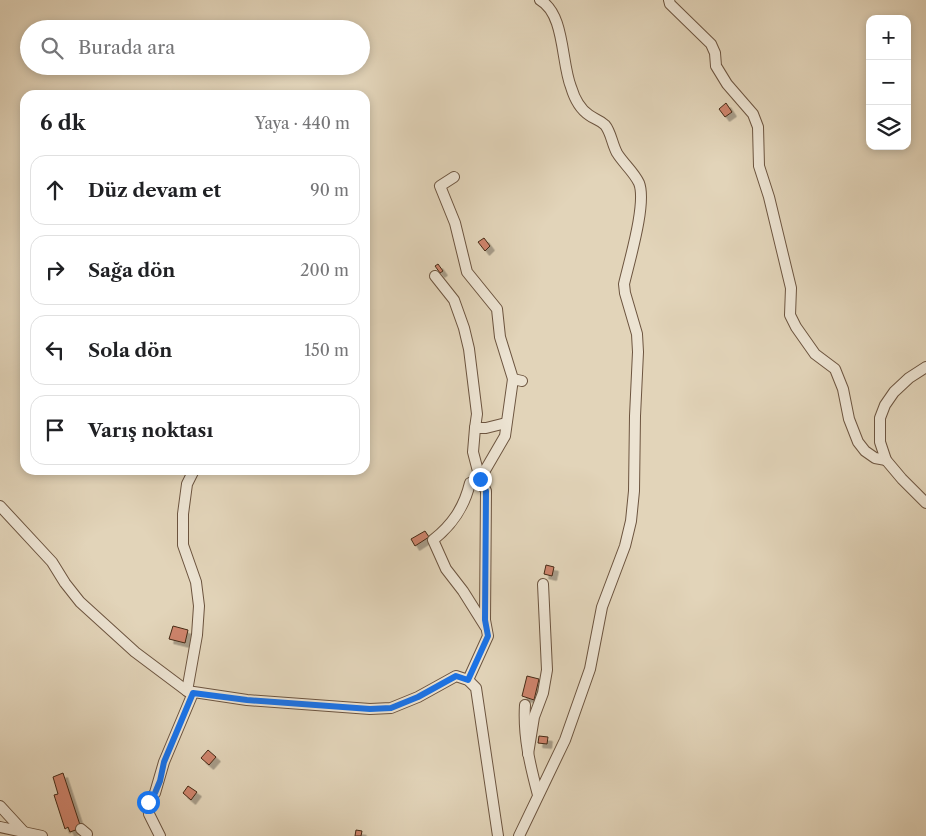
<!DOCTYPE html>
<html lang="tr">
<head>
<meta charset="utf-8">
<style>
	body { margin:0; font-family:"Libre Caslon Text",serif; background:#f6f6f6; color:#202124 }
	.controls { position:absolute; right:15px; top:15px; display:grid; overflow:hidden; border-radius:10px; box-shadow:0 2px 8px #0003 }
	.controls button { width:45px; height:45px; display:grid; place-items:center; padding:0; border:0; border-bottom:1px solid #e0e0e0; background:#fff; color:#202124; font:25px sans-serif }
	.stop { position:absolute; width:15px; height:15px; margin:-11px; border:4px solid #1a73e8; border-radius:50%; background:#fff }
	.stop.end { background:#1a73e8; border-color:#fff; box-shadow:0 1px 5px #0008 }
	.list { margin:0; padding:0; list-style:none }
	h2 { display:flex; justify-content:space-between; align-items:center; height:65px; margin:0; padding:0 20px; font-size:21px }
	h2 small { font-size:16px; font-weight:400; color:#757577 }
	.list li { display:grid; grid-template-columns:32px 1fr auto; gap:15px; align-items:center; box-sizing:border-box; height:70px; margin:0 10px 10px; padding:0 10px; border:1px solid #e0e0e0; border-radius:15px }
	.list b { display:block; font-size:19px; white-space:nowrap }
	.list em { font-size:16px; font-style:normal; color:#757577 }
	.icon { flex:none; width:28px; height:28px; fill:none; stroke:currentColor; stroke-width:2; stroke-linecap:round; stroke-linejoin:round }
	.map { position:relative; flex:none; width:926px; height:836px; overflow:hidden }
	.search { position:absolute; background:#fff; box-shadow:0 2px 8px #0003; left:20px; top:20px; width:350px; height:55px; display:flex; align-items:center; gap:12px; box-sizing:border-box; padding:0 18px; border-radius:28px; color:#757577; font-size:19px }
	.panel { position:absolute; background:#fff; box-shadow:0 2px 8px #0003; left:20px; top:90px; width:350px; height:385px; border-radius:15px }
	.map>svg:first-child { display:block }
	.building { fill:#ce846c; stroke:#452a16; filter:url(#shadow) }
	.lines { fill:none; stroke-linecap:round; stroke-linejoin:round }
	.street-casing { stroke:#6c543f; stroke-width:12 }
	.street { stroke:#ece3d2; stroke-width:10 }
	.route { stroke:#1a73e8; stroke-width:6 }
</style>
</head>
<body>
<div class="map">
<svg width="926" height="836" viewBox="0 0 926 836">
	<defs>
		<filter id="shadow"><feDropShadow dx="4.5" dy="4.5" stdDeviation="0" flood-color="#0004"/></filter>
	</defs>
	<rect width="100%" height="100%" fill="#e2d4b9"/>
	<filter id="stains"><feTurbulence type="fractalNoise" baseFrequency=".004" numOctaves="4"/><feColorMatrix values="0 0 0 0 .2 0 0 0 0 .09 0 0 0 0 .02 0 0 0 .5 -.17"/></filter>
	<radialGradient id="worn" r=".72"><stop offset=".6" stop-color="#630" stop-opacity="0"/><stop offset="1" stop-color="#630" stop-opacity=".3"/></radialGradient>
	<!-- building -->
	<g class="building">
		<polygon points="726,103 732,112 725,117 719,109"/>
		<polygon points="484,238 490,246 485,251 478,242"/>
		<polygon points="438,264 443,271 440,273 435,266"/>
		<polygon points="425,531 429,537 415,546 411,539"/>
		<polygon points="546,565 554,567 552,576 544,574"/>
		<polygon points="173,626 188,630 185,643 169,639"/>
		<polygon points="527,676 539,679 534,700 522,696"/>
		<polygon points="539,736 548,737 547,744 538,743"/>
		<polygon points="208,750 216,757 209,765 201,758"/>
		<polygon points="63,773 81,828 70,832 68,827 65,829 54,795 58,794 53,777"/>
		<polygon points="188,786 197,792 191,800 183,793"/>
		<polygon points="356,830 362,831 361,836 355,836"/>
	</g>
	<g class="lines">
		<!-- street casing -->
		<g class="street-casing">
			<g id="street">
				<polyline points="669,0 670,4 711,44 715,53 716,66 727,84 753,114 758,127 759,166 769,197 791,288 790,315 796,327 815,354 835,369 843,389 849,419 858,442 865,451 875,458 886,460"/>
				<polyline points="454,177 440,186 455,223 467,272 497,309 500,337 513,379"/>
				<polyline points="435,276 454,300 464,328 469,349 477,414 475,428"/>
				<polyline points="926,367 909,378 894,392 885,405 880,418 880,442 886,460 902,479 926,503"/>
				<polyline points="0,506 52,562 65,583 80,602 135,652 187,691 247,700 370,709 391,708 418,697 456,676 468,680 476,688 498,836"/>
				<path d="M485,626L463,591L446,569L433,540C452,525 464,508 470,483L480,479L473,452L475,428H486L506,423"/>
				<polyline points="468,680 488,636 485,620 486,491 480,479 505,436 513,379 522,381"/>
				<polyline points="187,691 197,635 199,606 196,582 183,545 183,514 187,484 194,470"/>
				<path d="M525,705C523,736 530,765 538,795"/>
				<polyline points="528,754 534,717 543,693 547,670 543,584"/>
				<polyline points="0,806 23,831"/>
				<polyline points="0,827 42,836"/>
				<polyline points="81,829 87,834"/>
				<polyline points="160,836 149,814 148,802 155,793 164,762 193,693"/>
				<path d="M519,836L565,740L590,669L602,607L625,546L631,521L634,491L635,416L638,352L637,334L625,293L624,284C629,262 647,203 639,183C634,172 623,163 617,153C612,144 611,132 605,125C600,120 594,119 589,115C580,109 574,97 571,87C561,62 565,14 540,0"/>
			</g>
		</g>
		<!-- street -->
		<use href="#street" class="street"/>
	</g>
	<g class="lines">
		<!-- route -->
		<polyline class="route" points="148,802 155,793 160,781 164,762 193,693 247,700 370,709 391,708 418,697 456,676 468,680 488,636 485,620 486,491 480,479"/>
	</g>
	<rect width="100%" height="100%" filter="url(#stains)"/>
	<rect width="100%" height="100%" fill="url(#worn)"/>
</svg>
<div class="controls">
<button>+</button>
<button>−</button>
<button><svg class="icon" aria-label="layers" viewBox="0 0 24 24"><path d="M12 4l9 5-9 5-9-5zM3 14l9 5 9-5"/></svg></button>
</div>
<div class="stop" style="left:148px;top:802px"></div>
<div class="stop end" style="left:480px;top:479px"></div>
<div class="search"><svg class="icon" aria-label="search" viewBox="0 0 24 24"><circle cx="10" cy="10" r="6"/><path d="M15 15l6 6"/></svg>Burada ara</div>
<section class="panel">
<h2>6 dk<small>Yaya · 440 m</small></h2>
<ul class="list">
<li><svg class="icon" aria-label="ahead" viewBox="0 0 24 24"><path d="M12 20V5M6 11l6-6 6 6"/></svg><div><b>Düz devam et</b></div><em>90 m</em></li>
<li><svg class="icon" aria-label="right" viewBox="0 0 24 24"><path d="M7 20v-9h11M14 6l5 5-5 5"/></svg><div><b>Sağa dön</b></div><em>200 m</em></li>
<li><svg class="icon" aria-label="left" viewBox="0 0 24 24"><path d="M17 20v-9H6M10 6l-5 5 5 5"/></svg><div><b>Sola dön</b></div><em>150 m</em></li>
<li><svg class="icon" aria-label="arrive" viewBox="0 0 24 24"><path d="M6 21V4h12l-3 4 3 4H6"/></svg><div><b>Varış noktası</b></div></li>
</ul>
</section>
</div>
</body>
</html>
